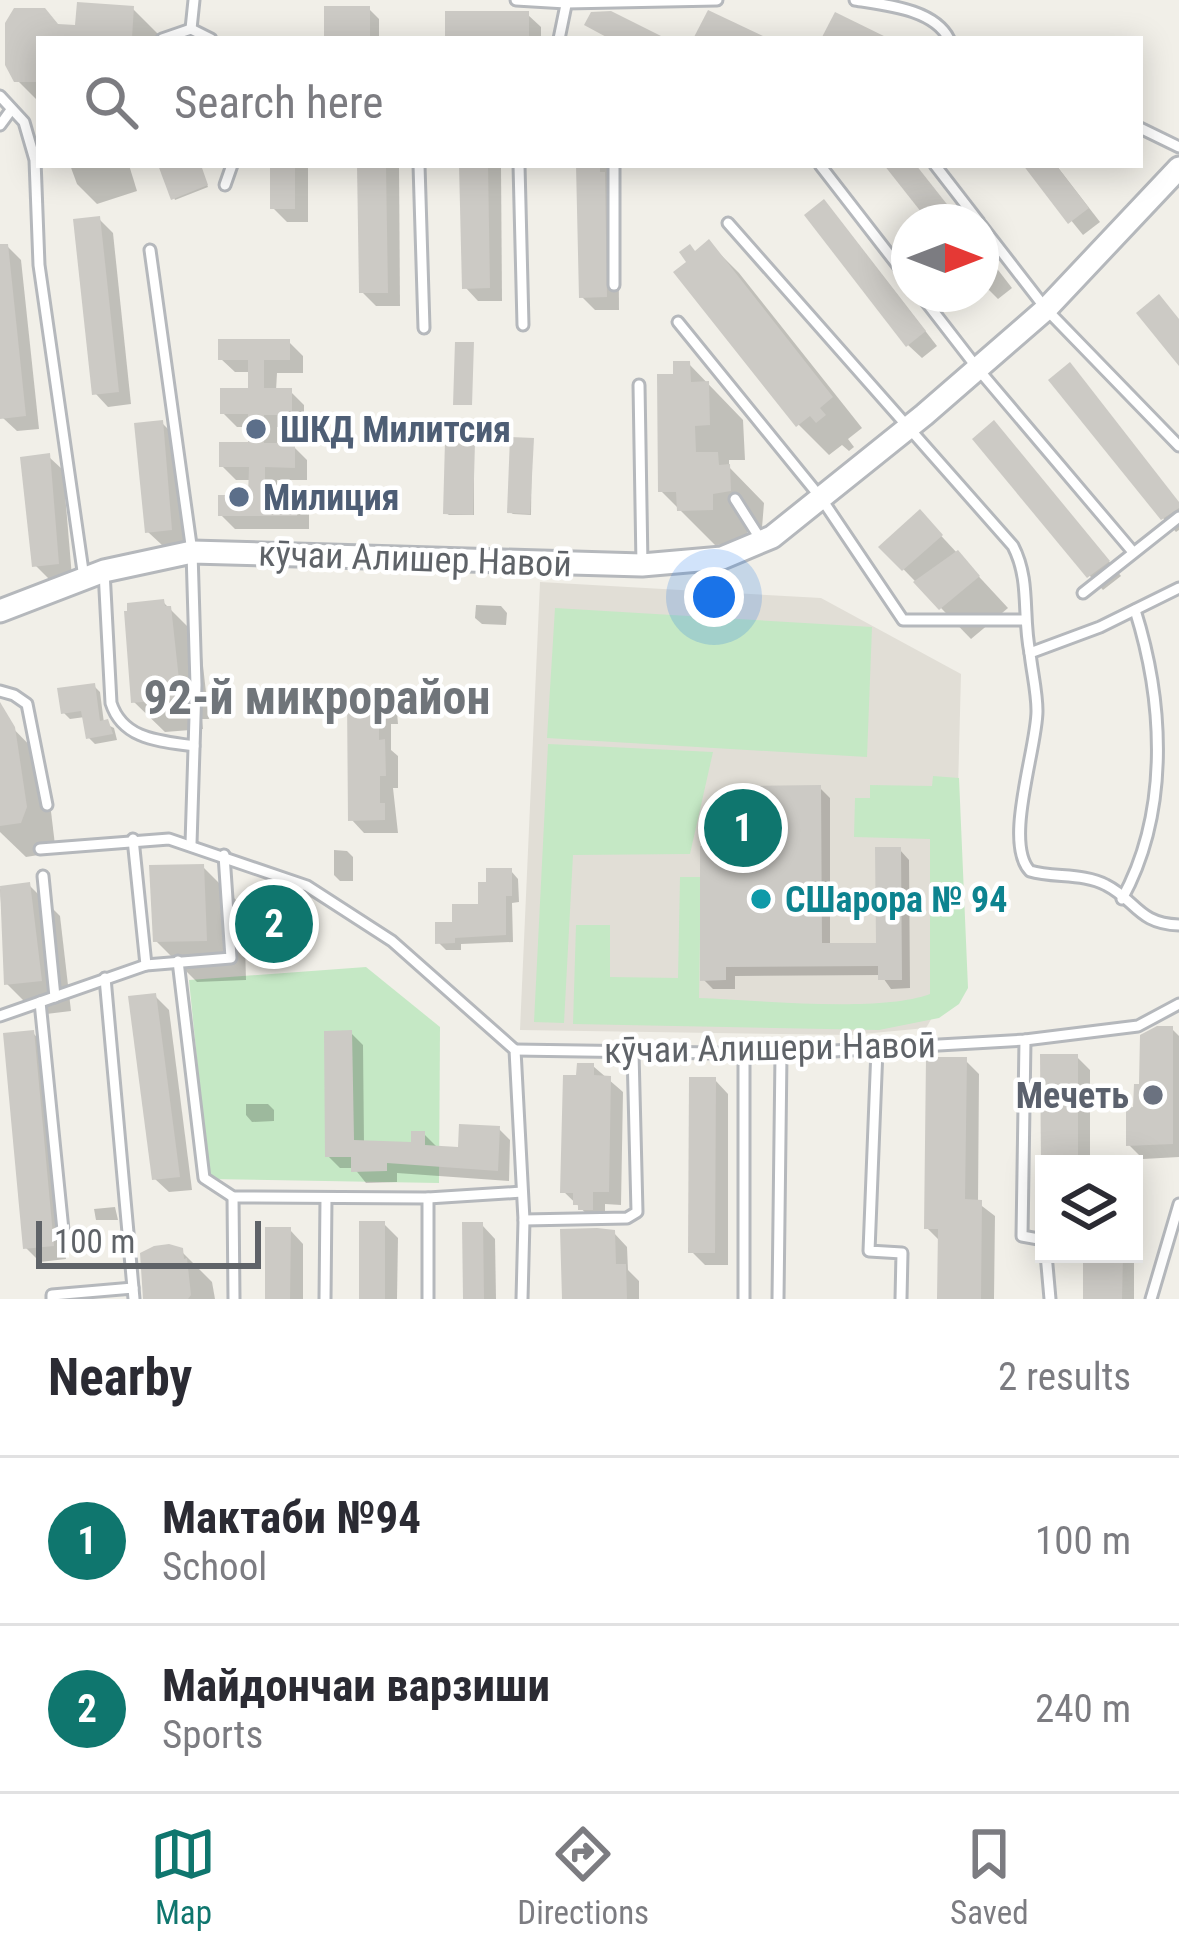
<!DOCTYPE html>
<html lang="en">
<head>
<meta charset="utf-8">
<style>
	body { margin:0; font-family:"Roboto Condensed",sans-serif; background:#f2f2f3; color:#2b2b33 }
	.controls { position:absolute; right:36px; bottom:36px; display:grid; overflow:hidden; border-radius:0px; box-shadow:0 6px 30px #0003 }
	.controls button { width:108px; height:108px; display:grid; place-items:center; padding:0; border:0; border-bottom:3px solid #e1e1e2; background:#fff; color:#2b2b33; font:60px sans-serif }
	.compass { position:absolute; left:891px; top:204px; width:108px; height:108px; border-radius:50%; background:#fff; box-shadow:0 6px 30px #0003; rotate:90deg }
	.scale { position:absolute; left:36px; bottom:30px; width:225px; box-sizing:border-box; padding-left:12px; border:6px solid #5f6368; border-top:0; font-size:33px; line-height:42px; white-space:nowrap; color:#5f6368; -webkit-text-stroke:9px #fff; paint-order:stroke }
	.you { position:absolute; left:714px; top:597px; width:42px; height:42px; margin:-30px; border:9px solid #fff; border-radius:50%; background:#1a73e8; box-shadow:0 0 0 18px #1a73e833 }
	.badge { display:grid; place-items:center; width:78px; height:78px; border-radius:50%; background:#0f766e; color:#fff; font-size:39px; font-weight:700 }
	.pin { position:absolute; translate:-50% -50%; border:6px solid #fff; box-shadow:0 3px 12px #0006 }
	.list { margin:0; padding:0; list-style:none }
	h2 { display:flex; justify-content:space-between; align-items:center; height:156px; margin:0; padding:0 48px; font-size:51px }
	h2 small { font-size:39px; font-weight:400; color:#7c7c81 }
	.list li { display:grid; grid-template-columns:78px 1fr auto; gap:36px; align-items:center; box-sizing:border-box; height:168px; padding:0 48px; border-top:3px solid #e1e1e2 }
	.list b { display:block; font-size:45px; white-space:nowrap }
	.list p { margin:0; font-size:39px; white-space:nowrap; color:#7c7c81 }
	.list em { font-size:39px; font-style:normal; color:#7c7c81 }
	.icon { flex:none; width:66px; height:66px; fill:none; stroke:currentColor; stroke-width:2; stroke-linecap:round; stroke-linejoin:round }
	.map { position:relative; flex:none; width:1179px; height:1299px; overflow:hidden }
	.search { position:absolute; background:#fff; box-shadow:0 6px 30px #0003; left:36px; right:36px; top:36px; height:132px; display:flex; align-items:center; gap:30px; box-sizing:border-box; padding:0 42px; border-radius:0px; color:#7c7c81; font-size:45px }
	.sheet { height:492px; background:#fff }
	nav { display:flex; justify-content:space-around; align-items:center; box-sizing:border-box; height:168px; border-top:3px solid #e1e1e2; background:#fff; font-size:33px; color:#7c7c81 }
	nav a { display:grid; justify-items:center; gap:6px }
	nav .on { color:#0f766e }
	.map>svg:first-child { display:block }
	.education { fill:#e1ded6 }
	.green { fill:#c5e8c5 }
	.shadow { fill:#0003 }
	.building { fill:#cccac5 }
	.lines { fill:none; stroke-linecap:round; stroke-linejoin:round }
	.service-casing { stroke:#b5b8bc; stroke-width:15 }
	.tertiary-casing { stroke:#b5b8bc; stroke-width:27 }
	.service { stroke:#fff; stroke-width:9 }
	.tertiary { stroke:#fff; stroke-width:21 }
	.service-dot { fill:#5c6f8a; stroke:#fff; stroke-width:4.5 }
	.culture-dot { fill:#0f9aa8; stroke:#fff; stroke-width:4.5 }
	.worship-dot { fill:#6b7280; stroke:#fff; stroke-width:4.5 }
	.labels { text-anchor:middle; stroke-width:9; stroke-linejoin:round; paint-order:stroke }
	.service-label { font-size:36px; font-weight:bold; fill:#4e5e75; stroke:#fff; text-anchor:start }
	.street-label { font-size:36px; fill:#5f6368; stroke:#fff }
	.culture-label { font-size:36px; font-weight:bold; fill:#0d838f; stroke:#fff; text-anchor:start }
	.worship-label { font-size:36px; font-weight:bold; fill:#5b616d; stroke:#fff; text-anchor:end }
	.district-label { font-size:48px; font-weight:bold; fill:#70757a; stroke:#fff }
</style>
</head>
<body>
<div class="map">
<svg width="1179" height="1299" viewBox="0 0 1179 1299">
	<rect width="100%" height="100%" fill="#f1efe8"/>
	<!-- education -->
	<polygon class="education" points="540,582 821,598 961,674 953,982 926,1028 852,1035 520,1030"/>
	<!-- green -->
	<g class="green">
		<polygon points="555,608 872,627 867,757 547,738"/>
		<polygon points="548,744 713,752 690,854 573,855 564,1023 534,1022"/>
		<path d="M933,776L959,778L968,988L959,1004L939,1018L879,1030L573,1024L576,925H610V977L678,978L680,877H701L699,998C758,1000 879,1013 930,994V839L854,837L855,798H870V785L932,786Z"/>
		<polygon points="240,906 308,909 310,939 241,940"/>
		<polygon points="366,967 440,1027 439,1183 209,1179 189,980"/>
	</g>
	<!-- shadow -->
	<g class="shadow">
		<polygon points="133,9 158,34 158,39 39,39 39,102 17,80 8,24 78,28"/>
		<polygon points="369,9 379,19 379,39 327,39"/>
		<polygon points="527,14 541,27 541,39 448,39"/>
		<polygon points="70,165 129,165 137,191 97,204 77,184"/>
		<polygon points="161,165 200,165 208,187 175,200"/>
		<polygon points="273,165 308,165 308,222 287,222 273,208"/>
		<polygon points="360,165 399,165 400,306 376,306 362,292"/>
		<polygon points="462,165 501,165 502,301 478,301 465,287"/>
		<polygon points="579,165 618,165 619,310 595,310 582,297"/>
		<polygon points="1026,165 1056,165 1100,222 1083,235"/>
		<polygon points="837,217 937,346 922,358 908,345"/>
		<polygon points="99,219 113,233 131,404 108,407 95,393"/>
		<polygon points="709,243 739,273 862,428 848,439 854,447 849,451 842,445 829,455 799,425 678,273"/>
		<polygon points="7,246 21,260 39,429 17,431 3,418 0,247"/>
		<polygon points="981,248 1012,288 998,299 981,282"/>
		<polygon points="289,342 303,356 303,373 277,373 276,391 290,391 304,405 304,427 277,427 277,446 293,446 307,460 307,480 277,480 277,499 296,499 309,512 309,529 235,529 221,515 251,498 251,480 236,480 222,466 251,446 251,427 237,427 223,413 251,391 251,372 235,372 221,359"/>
		<polygon points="689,364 743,420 745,460 729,460 729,467 764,503 762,528 747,529 747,544 715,545 661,491 677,377"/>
		<polygon points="162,423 176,437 185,543 162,545 148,532"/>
		<polygon points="1007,437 1121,576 1103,590 1090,576"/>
		<polygon points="532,441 531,515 513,514 510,512"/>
		<polygon points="474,445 474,515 449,515 446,513"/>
		<polygon points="49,457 63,470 72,577 49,579 35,565"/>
		<polygon points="1179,502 1179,530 1176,532 1163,518"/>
		<polygon points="920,513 1008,608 971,639 882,547"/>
		<polygon points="163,602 200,639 209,719 202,719 203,729 165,732 134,702"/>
		<polygon points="476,605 501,606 507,613 506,625 482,624 475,618"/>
		<polygon points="94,686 100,692 104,723 114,728 117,740 95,744 89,738 85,717 70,719 64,713"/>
		<polygon points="350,699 384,699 397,712 398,724 391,724 391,750 398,756 398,788 393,788 398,833 364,833 351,819"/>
		<polygon points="0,715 45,761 55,845 51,853 26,857 0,832"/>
		<polygon points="820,788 830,798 830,946 879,946 900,850 909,860 910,988 891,989 881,975 735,976 735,989 713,989 703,979 724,849 734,858 752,858"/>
		<polygon points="334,850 347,851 353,857 353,881 340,881 334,875"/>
		<polygon points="203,867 244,908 246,980 197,982 156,941"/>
		<polygon points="511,871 518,879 519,902 512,903 513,942 461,944 461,950 446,950 438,942 481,907"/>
		<polygon points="29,885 60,916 71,1011 38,1015 7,984 0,889"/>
		<polygon points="155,996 169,1010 192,1190 169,1192 155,1179"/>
		<polygon points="1172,1029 1179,1036 1179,1157 1143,1159 1129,1145 1136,1109 1142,1086"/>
		<polygon points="33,1033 46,1047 66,1259 40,1262 26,1248"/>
		<polygon points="351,1033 363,1045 364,1143 413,1145 424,1134 436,1146 461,1150 499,1129 510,1140 509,1181 397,1173 397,1182 366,1183 354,1168 340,1168 328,1156"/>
		<polygon points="1043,1057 1077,1057 1090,1070 1090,1164 1044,1164 1044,1227 1036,1220 1036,1195 1044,1195"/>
		<polygon points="965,1060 979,1074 978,1203 995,1216 994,1299 940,1299 941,1242 927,1228"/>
		<polygon points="593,1066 623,1092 621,1205 605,1204 605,1222 595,1222 563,1191"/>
		<polygon points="715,1080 728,1094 728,1265 705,1265 691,1251"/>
		<polygon points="246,1104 268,1104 274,1110 274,1121 252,1122 246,1115"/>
		<polygon points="115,1207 118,1220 96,1220 94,1209"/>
		<polygon points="384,1224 398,1238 397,1299 362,1299"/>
		<polygon points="482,1225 495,1239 496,1299 466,1299"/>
		<polygon points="290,1230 303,1244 303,1299 268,1299"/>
		<polygon points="614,1233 627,1247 628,1270 639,1281 639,1299 565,1299"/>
		<polygon points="1134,1242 1134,1299 1086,1299 1086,1254 1134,1254"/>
		<polygon points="181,1251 212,1282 215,1299 145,1299"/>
	</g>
	<!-- building -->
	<g class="building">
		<polygon points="77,2 134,6 132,38 39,39 39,82 14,82 5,65 5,23 14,8 45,8 58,24 75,25"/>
		<rect x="324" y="6" width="46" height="33"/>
		<polygon points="708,10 769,39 693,39"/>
		<rect x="445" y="11" width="84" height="28"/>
		<polygon points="611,11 667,39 610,39 584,25 591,12"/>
		<polygon points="835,12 890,39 821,39"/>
		<polygon points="158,165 201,165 208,185 171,200"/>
		<rect x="270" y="165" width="25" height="44"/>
		<polygon points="357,165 386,168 388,293 359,293"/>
		<polygon points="459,165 488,165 490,288 462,289"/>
		<polygon points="576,165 600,165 600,172 605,172 607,297 579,298"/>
		<polygon points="884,165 916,165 961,222 929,222"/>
		<polygon points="1023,165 1056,165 1089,208 1068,224"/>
		<polygon points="824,199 926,331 906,347 804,215"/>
		<polygon points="100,216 119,392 92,395 73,219"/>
		<polygon points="709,239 833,397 820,408 826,415 816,423 810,416 796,427 673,272 686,262 679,252 690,244 695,251"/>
		<polygon points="0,244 8,244 26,416 0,419"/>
		<polygon points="1159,294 1179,319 1179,366 1136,313"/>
		<polygon points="218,339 290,339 290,360 264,360 264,388 292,388 292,415 264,415 264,443 295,443 295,468 265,467 265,495 297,496 297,516 218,516 218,495 248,495 249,467 219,467 219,442 248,442 248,414 220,414 220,388 248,388 248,360 218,360"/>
		<polygon points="455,342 474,342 472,405 453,405"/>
		<polygon points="673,361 690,361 691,382 709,381 710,425 695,426 696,452 718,452 719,465 730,464 731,491 713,494 713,510 677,511 676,492 658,492 657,374 673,374"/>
		<polygon points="1070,362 1179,502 1179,508 1161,520 1048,380"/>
		<polygon points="163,420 172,530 145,533 134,423"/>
		<polygon points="994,420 1110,561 1087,578 972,439"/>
		<polygon points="510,437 534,438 530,514 507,513"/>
		<polygon points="445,441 475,442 473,515 443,514"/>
		<polygon points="50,453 59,564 32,567 20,457"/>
		<polygon points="920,509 943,535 902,571 878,547"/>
		<polygon points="958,550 980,576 939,610 913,582"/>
		<polygon points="164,599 165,606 171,606 180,689 173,690 174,699 131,703 124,611 127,611 127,603"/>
		<polygon points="95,683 100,721 108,719 113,734 86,739 81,711 61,714 57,688"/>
		<polygon points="347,696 385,696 385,712 379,712 379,740 385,739 386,776 380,776 380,803 385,803 385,820 348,821"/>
		<polygon points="0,702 15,727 27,807 21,823 0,826"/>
		<polygon points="821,785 822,943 876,943 875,847 901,847 902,980 878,980 878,966 726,967 726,980 700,981 700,846 725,846 725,855 749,855 748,786"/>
		<polygon points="204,864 207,941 153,942 149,865"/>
		<polygon points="486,868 512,868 512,896 506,896 506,935 455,938 455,943 435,944 435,922 452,922 452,904 478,904 478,882 486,882"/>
		<polygon points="30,882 42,981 4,985 0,886"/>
		<polygon points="156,993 180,1177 152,1180 128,996"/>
		<polygon points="1157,1026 1173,1026 1173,1144 1126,1146 1126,1108 1133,1107 1134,1084 1139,1084 1140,1035"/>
		<polygon points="34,1030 54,1246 23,1249 3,1033"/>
		<polygon points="352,1030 354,1140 411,1142 411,1131 425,1131 425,1145 458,1147 459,1124 500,1126 498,1171 387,1163 387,1171 351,1172 351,1157 325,1157 324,1031"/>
		<polygon points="1040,1054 1078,1054 1078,1164 1041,1164"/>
		<polygon points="926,1057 967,1057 965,1199 982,1200 981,1299 937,1299 938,1229 924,1229"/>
		<polygon points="577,1063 594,1063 594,1075 611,1076 609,1192 593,1192 593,1210 578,1210 578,1205 573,1205 573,1193 560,1193 563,1075 576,1075"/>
		<polygon points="689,1077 716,1077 715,1253 688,1253"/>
		<rect x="359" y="1221" width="26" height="78"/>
		<polygon points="462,1222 483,1222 484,1299 463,1299"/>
		<polygon points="265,1227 291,1227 290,1299 265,1299"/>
		<polygon points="597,1228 615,1230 616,1264 626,1264 627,1299 562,1299 560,1229"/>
		<polygon points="169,1244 183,1248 184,1259 187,1258 191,1295 188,1299 143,1299 140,1253 154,1246"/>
		<polygon points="1083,1254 1123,1254 1122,1299 1083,1299"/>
	</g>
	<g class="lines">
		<!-- service casing -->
		<g class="service-casing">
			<g id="service">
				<polyline points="516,0 566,3 717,0"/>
				<path d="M855,0C886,5 934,9 949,39"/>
				<polyline points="191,29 194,0"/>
				<polyline points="162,39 191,29 211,39"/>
				<polyline points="559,39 567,0"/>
				<polyline points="0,96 24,122 35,160 39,265 84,578"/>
				<polyline points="0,125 11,110"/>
				<polyline points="1140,128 1179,147"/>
				<polyline points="419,165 424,328"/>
				<polyline points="519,165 523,325"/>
				<polyline points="614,165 614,285"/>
				<polyline points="820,165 909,280"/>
				<polyline points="935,165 979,222"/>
				<polyline points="225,185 232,165"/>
				<path d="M728,223L1013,546C1031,581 1022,615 1030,653"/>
				<polyline points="981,225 1046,309 1179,446"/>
				<polyline points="150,250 192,552 196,685 191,844"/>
				<polyline points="920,294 978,369 1133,552"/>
				<polyline points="678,322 821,498 903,620 1023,620"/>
				<polyline points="639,385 642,565"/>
				<polyline points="735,499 761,540"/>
				<path d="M104,571L111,703C123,740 160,741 194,746"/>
				<path d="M1179,588L1100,627L1030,653C1032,672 1037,692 1037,711C1037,748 1003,843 1030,871C1053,878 1084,873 1106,885C1136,900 1138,924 1179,925"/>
				<polyline points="1083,593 1179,517"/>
				<polyline points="0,691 14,695 27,704 47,805"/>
				<polyline points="40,849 169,839 307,886 392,941 515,1050 524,1220 522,1299"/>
				<polyline points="43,876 55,997"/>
				<path d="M1122,899C1170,812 1164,702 1135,610"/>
				<polyline points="178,961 204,1178 233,1197 428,1198 522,1192"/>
				<polyline points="146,965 231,958 224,855"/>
				<polyline points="105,978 133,1288"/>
				<polyline points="40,1002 64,1240"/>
				<polyline points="0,1016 146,965 133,839"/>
				<polyline points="1025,1040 1022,1236 1044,1240"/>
				<polyline points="877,1049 869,1251 902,1253 901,1299"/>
				<polyline points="515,1050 781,1054 1025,1040 1138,1026 1179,1004"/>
				<polyline points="744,1054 744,1299"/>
				<polyline points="233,1197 234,1299"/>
				<polyline points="428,1198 428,1299"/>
				<polyline points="524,1220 627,1218 637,1212 633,1052"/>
				<polyline points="1046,1254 1050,1299"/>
				<polyline points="52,1299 52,1295 133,1288 134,1299"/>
				<polyline points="325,1299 326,1198"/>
				<polyline points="778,1299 781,1054"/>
				<polyline points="1151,1299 1179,1204"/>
			</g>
		</g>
		<!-- tertiary casing -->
		<g class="tertiary-casing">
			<polyline id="tertiary" points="0,611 104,571 192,552 642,565 722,558 772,537 924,415 1046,309 1179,168"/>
		</g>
		<!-- service -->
		<use href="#service" class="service"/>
		<!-- tertiary -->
		<use href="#tertiary" class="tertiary"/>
	</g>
	<!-- markers -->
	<g class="service-dot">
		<circle cx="256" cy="429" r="12"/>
		<circle cx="239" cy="497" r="12"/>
	</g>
	<circle class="culture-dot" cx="761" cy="899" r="12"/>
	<circle class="worship-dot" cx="1153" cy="1095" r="12"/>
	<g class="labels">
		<!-- service labels -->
		<g class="service-label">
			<text x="280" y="442">ШКД Милитсия</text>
			<text x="263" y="510">Милиция</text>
		</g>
		<!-- street labels -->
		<g class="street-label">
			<text transform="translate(415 558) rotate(2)" y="13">кӯчаи Алишер Навоӣ</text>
			<text transform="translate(770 1047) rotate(-1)" y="13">кӯчаи Алишери Навоӣ</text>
		</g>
		<!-- culture labels -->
		<g class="culture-label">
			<text x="785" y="912">СШарора № 94</text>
		</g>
		<!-- worship labels -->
		<g class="worship-label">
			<text x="1129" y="1108">Мечеть</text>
		</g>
		<!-- district labels -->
		<g class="district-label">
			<text x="317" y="714">92-й микрорайон</text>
		</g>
	</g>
</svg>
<div class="controls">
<button><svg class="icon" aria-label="layers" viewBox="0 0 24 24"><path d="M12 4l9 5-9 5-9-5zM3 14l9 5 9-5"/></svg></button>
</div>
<svg class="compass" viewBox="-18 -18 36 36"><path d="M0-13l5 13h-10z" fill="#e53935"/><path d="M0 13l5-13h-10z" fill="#7c7c81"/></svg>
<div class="scale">100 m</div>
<div class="you"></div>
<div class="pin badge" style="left:743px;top:828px">1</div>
<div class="pin badge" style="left:274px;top:924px">2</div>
<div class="search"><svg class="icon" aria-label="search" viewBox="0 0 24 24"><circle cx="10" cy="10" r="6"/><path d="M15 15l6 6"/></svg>Search here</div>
</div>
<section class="sheet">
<h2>Nearby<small>2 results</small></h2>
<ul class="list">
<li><span class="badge">1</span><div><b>Мактаби №94</b><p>School</p></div><em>100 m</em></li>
<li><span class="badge">2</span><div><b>Майдончаи варзиши</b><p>Sports</p></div><em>240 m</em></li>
</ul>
</section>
<nav>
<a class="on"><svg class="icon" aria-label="map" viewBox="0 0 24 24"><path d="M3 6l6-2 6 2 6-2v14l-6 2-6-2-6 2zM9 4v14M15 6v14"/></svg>Map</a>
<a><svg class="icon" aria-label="directions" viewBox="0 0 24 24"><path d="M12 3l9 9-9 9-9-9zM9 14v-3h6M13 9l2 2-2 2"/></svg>Directions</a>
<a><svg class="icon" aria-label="saved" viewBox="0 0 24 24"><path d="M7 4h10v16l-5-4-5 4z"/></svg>Saved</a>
</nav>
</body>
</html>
